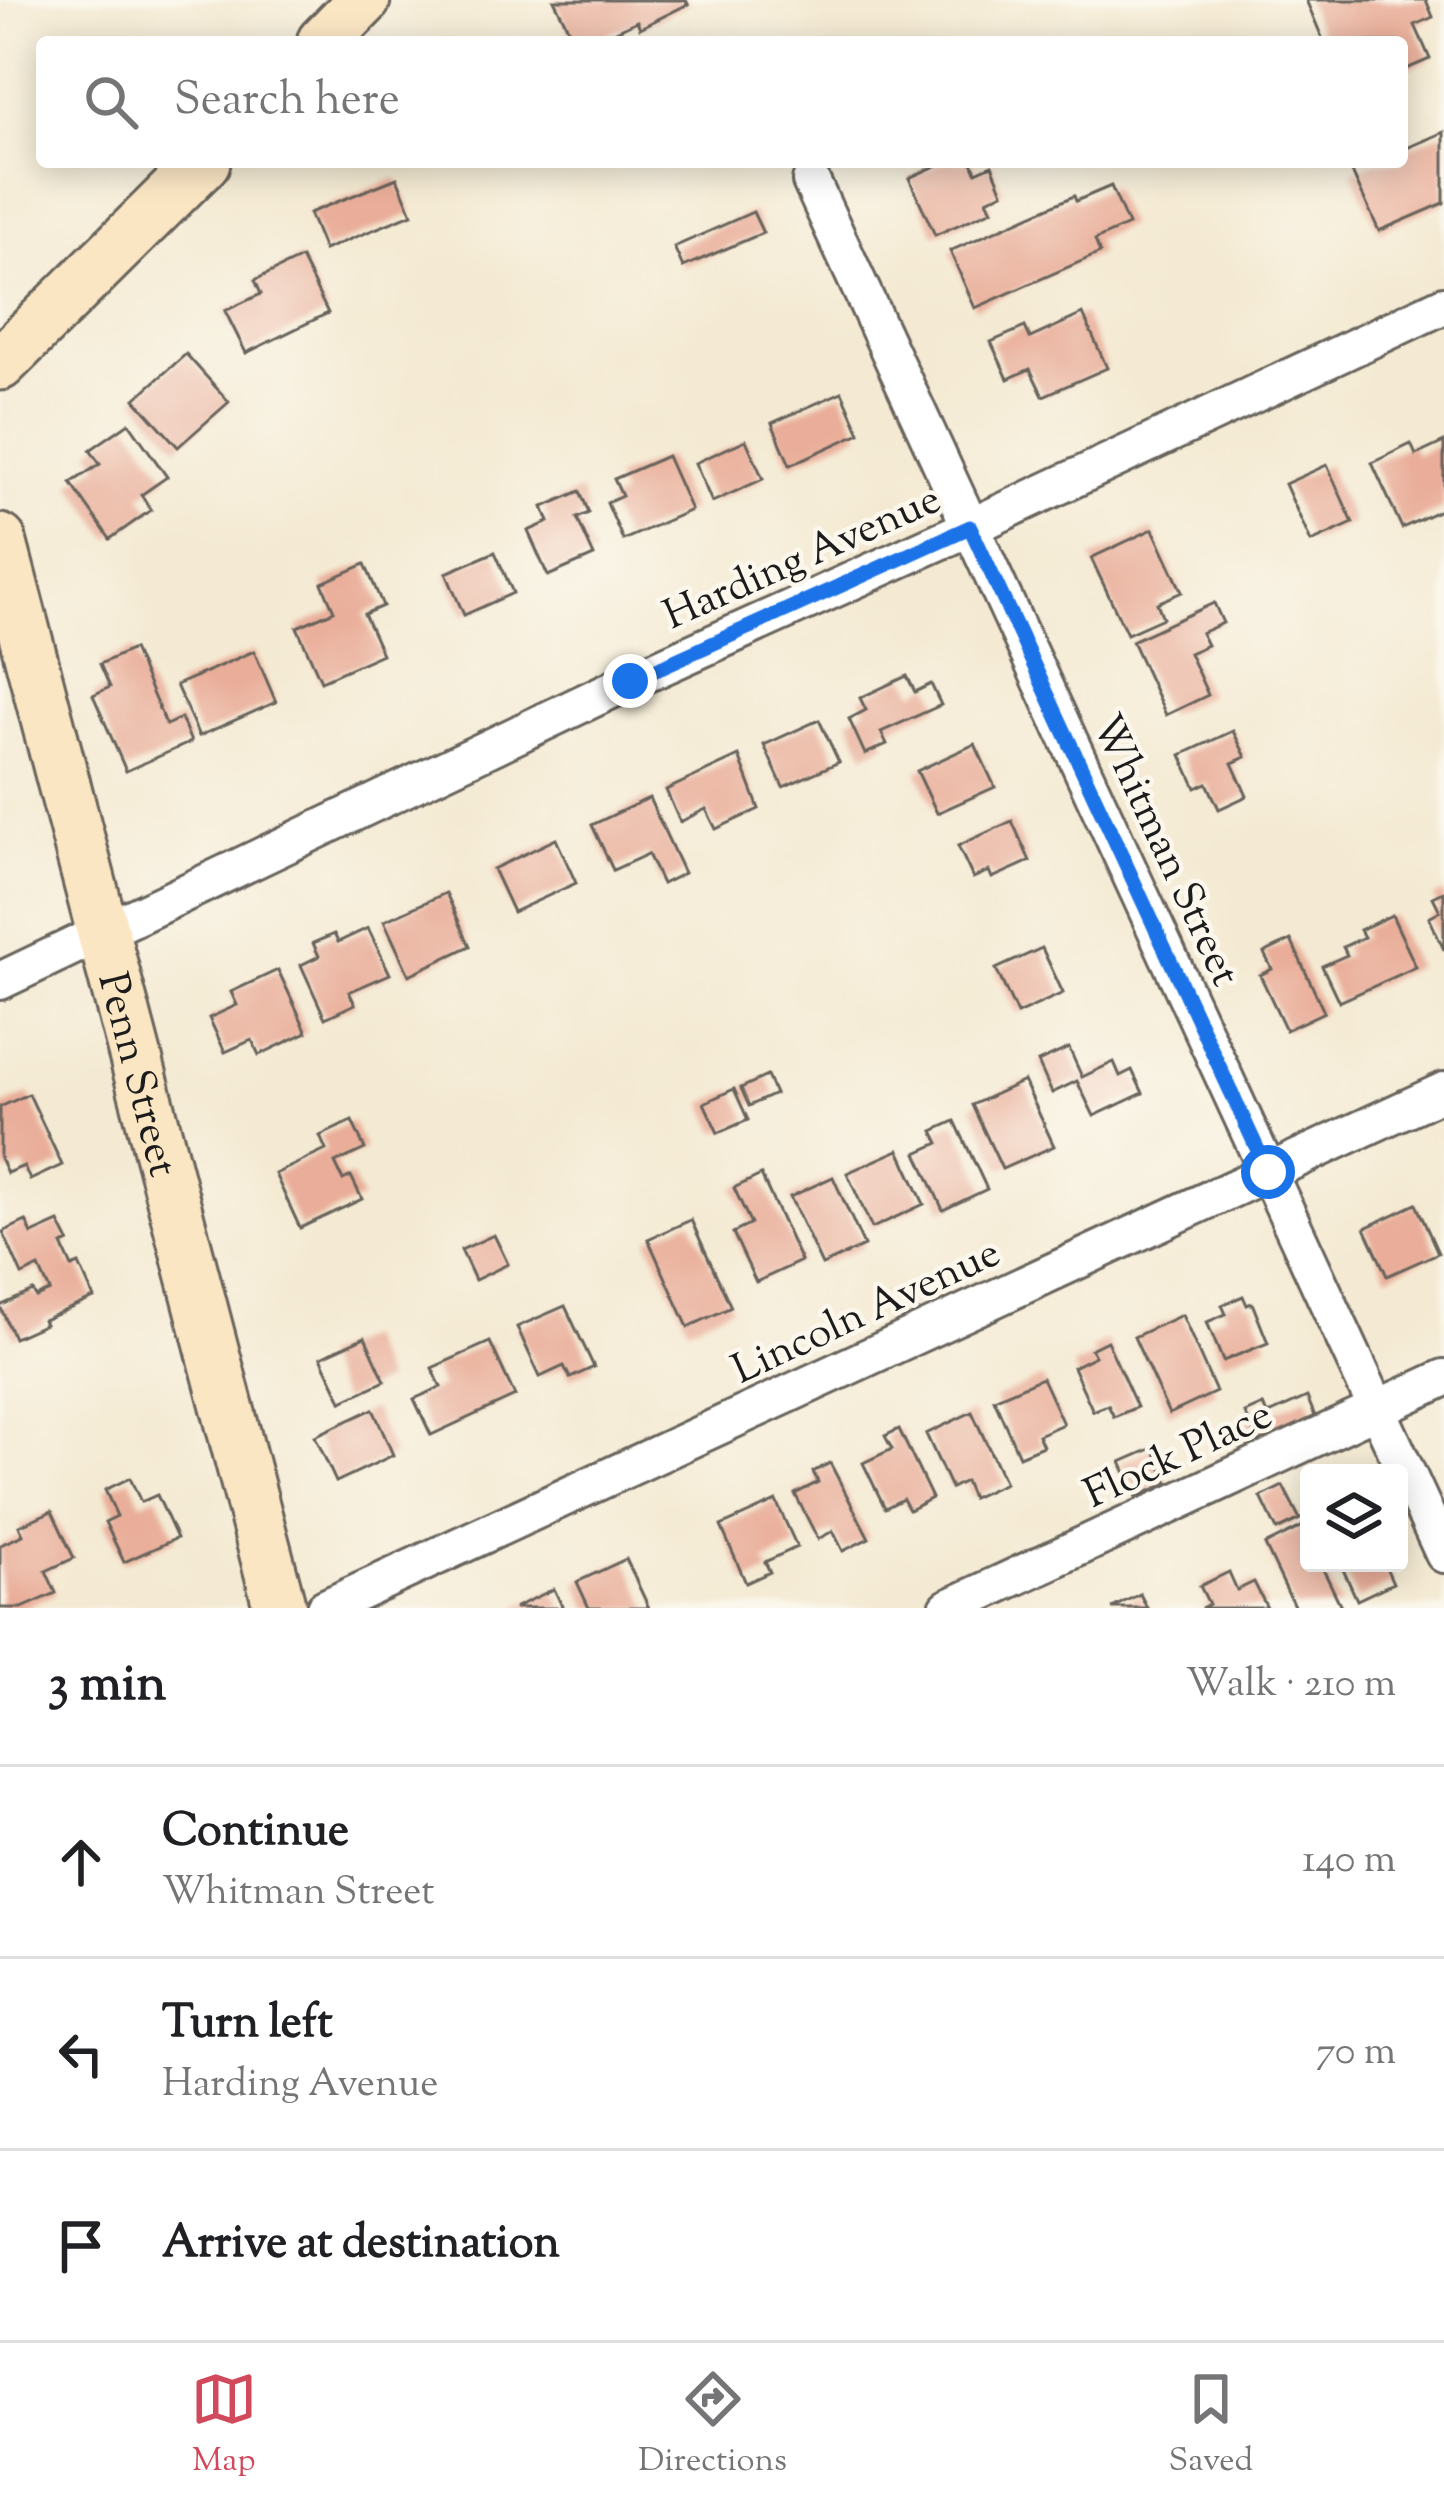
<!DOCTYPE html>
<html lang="en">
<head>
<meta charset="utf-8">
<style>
	body { margin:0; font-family:"Sorts Mill Goudy",serif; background:#f2f2f2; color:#202124 }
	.controls { position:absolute; right:36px; bottom:36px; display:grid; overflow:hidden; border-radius:12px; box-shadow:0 6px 30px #0003 }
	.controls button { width:108px; height:108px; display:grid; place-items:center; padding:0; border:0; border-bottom:3px solid #e0e0e0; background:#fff; color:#202124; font:60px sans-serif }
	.stop { position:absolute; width:36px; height:36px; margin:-27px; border:9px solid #1a73e8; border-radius:50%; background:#fff }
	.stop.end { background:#1a73e8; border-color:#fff; box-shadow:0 3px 12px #0008 }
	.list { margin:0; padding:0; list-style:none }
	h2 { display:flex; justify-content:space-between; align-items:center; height:156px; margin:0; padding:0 48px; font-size:51px }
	h2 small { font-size:39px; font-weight:400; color:#757577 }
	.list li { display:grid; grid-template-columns:78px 1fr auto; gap:36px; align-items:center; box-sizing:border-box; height:192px; padding:0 48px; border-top:3px solid #e0e0e0 }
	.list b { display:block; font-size:45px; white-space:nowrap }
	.list p { margin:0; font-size:39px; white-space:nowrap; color:#757577 }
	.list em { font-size:39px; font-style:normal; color:#757577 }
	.icon { flex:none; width:66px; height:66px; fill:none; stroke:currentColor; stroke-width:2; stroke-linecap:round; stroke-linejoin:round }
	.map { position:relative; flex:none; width:1444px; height:1608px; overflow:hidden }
	.search { position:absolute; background:#fff; box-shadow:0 6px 30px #0003; left:36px; right:36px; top:36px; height:132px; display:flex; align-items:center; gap:30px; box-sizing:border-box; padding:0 42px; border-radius:12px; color:#757577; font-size:45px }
	.sheet { height:732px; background:#fff }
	nav { display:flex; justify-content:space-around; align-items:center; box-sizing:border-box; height:168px; border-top:3px solid #e0e0e0; background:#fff; font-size:33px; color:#757577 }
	nav a { display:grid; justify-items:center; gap:6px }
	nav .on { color:#d1495b }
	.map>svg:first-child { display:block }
	.building { fill:#e9ad99 }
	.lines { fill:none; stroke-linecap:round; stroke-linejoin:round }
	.street-casing { stroke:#68645c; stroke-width:42 }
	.secondary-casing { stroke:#68645c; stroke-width:57 }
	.street { stroke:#fff; stroke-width:36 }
	.secondary { stroke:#fbe6c4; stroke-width:51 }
	.route { stroke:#1a73e8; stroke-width:15 }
	.labels { text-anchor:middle; stroke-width:9; stroke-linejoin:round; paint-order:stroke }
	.street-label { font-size:42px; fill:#1c1c1c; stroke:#fbf7ec }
</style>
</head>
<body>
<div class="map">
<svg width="1444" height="1608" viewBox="0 0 1444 1608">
	<rect width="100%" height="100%" fill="#fbf7ec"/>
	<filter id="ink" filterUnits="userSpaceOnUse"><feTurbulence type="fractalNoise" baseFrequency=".00833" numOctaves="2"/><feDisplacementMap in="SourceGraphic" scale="24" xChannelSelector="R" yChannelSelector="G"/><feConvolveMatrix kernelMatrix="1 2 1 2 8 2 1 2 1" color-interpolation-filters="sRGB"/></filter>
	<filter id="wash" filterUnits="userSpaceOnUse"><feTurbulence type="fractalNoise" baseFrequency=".004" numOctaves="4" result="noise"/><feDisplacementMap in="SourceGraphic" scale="48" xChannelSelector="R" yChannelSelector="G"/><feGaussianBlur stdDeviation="2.7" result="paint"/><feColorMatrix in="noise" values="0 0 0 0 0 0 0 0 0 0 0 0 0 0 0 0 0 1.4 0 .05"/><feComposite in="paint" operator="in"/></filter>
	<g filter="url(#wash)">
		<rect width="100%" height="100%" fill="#f4ead3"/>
		<g id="blocks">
			<!-- building -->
			<g class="building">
				<polygon points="554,0 686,0 688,4 640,28 637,21 593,42 575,42"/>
				<polygon points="1306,0 1426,0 1433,17 1415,25 1430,59 1402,71 1402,42 1324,42"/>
				<polygon points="1444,132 1444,203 1379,231 1352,172 1376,162 1402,162 1402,150"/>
				<polygon points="945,162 972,162 976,172 992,165 1003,192 987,200 992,210 935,235 909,178"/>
				<polygon points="397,178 412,214 324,250 309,213"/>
				<polygon points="1111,186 1128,225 1095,240 1100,253 975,308 950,251 1074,196 1076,201"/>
				<polygon points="753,212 763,233 683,267 674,247"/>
				<polygon points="301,258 328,313 246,353 225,311 261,294 255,280"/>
				<polygon points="1083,314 1107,368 1043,396 1030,369 1008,379 991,342 1025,327 1030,338"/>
				<polygon points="186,354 229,402 178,447 135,399"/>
				<polygon points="842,392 860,433 790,465 772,423"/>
				<polygon points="129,423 167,477 141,495 151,510 110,539 71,483 100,464 90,450"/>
				<polygon points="746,440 763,479 712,502 695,463"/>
				<polygon points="1444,442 1444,508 1402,528 1372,463 1411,444 1416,455"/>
				<polygon points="667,456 691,510 623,540 607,503 622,496 614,479"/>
				<polygon points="1327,465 1353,523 1311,542 1285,484"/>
				<polygon points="580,491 589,513 577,518 594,556 548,576 528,531 549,522 543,507"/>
				<polygon points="1153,529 1182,592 1157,603 1163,618 1127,634 1091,558"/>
				<polygon points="495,552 513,593 464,615 446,573"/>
				<polygon points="365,564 383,606 364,614 382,654 321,681 297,627 334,611 322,583"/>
				<polygon points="1214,603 1223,623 1201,633 1207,645 1189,653 1208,695 1166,715 1132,641"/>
				<polygon points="133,649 166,725 181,718 191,742 126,771 93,695 110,687 100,664"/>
				<polygon points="254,651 276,702 199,736 176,685"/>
				<polygon points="907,676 915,692 931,684 941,705 881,732 887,744 865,754 849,719 866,710 860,698"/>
				<polygon points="819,720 839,762 783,787 764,745"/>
				<polygon points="1233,731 1246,757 1232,763 1247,796 1219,809 1207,783 1196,788 1181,755"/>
				<polygon points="975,744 995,787 937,813 917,771"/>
				<polygon points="739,756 759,809 716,829 706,809 680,822 666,790"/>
				<polygon points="649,798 684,873 662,884 648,854 613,870 592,825"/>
				<polygon points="1012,821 1030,861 992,878 989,871 973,878 958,846"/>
				<polygon points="556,839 576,883 513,912 493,869"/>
				<polygon points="1444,892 1444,950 1429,917 1440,911 1433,897"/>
				<polygon points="446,893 470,946 409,975 384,921"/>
				<polygon points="1392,915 1416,967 1339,1002 1322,966 1347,955 1343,947 1364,937 1360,930"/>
				<polygon points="368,928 390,974 349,992 355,1004 325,1018 301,965 319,956 313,943 334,934 338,942"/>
				<polygon points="1291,940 1324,1012 1286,1030 1260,975 1272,969 1264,953"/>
				<polygon points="1042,948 1063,993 1017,1014 996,969"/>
				<polygon points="278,970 307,1032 259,1055 252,1040 225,1052 209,1018 237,1005 231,992"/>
				<polygon points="1069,1048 1082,1077 1114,1062 1120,1076 1132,1070 1143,1093 1094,1116 1077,1081 1052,1093 1038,1062"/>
				<polygon points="767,1076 775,1094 749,1106 741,1088"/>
				<polygon points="1024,1081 1054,1146 1002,1169 972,1105"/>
				<polygon points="734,1089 748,1120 718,1133 704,1103"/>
				<polygon points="29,1094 62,1165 30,1180 24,1166 7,1173 0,1158 0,1107"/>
				<polygon points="352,1121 365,1149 335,1163 343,1180 351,1176 362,1199 300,1228 275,1174 326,1150 320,1136"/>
				<polygon points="955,1121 987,1189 943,1210 917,1153 939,1143 933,1131"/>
				<polygon points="899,1150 924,1204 872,1228 847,1173"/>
				<polygon points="761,1175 801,1261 756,1282 733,1233 751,1224 734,1188"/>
				<polygon points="833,1177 864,1246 822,1265 790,1197"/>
				<polygon points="1416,1204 1438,1253 1387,1276 1365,1228"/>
				<polygon points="691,1220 731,1307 688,1327 648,1239"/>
				<polygon points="26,1221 32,1234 59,1222 69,1242 62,1245 72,1267 79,1264 94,1298 43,1320 45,1324 14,1338 0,1306 33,1291 36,1297 50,1291 39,1267 22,1275 3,1232"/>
				<polygon points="494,1235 508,1264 475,1280 461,1250"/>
				<polygon points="1243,1296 1247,1305 1252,1303 1268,1343 1223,1361 1207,1322 1226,1314 1222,1305"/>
				<polygon points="565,1306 594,1367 570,1378 564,1366 540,1377 517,1327"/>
				<polygon points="1182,1315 1216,1392 1169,1414 1134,1337"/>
				<polygon points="365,1337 385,1381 342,1401 321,1357"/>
				<polygon points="1107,1341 1137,1407 1114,1417 1108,1405 1093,1411 1073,1367 1095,1356 1091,1349"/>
				<polygon points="490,1342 515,1396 431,1435 414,1399 441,1387 432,1368"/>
				<polygon points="1042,1378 1063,1424 1038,1435 1043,1446 1019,1456 994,1399"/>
				<polygon points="1307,1397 1317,1421 1260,1447 1245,1413 1263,1405 1267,1415"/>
				<polygon points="373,1409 393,1455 336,1482 315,1436"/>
				<polygon points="972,1412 1005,1483 972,1498 965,1481 951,1488 926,1434"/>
				<polygon points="899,1429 932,1498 909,1510 903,1499 885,1508 863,1463 892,1449 885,1436"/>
				<polygon points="1153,1448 1168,1483 1137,1497 1121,1462"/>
				<polygon points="830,1463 869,1538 843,1551 833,1531 818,1539 795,1494 818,1482 813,1472"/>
				<polygon points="130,1478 141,1502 157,1495 177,1538 124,1562 105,1522 117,1516 105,1490"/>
				<polygon points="1283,1486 1300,1519 1277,1530 1261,1497"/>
				<polygon points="776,1501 797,1547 765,1562 770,1572 746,1583 721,1526"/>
				<polygon points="52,1511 74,1558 46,1571 56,1593 22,1608 0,1608 0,1545 23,1535 19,1526"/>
				<polygon points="1303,1526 1309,1540 1309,1563 1320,1563 1341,1606 1336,1608 1295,1608 1265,1545"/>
				<polygon points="626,1559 649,1608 589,1608 577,1582"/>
				<polygon points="1340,1563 1384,1563 1393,1583 1357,1600"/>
				<polygon points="1229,1572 1237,1590 1254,1582 1267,1608 1201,1608 1209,1604 1200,1586"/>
				<polygon points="554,1589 563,1608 514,1608"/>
				<polygon points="1140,1594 1147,1608 1112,1608"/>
			</g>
		</g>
	</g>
	<g filter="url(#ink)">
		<use href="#blocks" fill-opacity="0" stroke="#68645c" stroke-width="3"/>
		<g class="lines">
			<!-- street casing -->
			<g class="street-casing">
				<g id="street">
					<polyline points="811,181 1444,1554"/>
					<polyline points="0,981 630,681 971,527 1444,305"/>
					<polyline points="325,1608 1444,1091"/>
					<polyline points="948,1608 1444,1378"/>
				</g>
			</g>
			<!-- secondary casing -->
			<g class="secondary-casing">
				<g id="secondary">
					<polyline points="323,42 364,0"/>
					<polyline points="0,364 204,162"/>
					<path id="s1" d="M0,540L280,1608"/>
				</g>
			</g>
			<!-- street -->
			<use href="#street" class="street"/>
			<!-- secondary -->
			<use href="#secondary" class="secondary"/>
		</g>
	</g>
	<g class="lines" filter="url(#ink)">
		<!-- route -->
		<polyline class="route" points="630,681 970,527 1268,1172"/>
	</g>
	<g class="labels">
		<!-- street labels -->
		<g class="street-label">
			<text transform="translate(801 555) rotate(-24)" y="15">Harding Avenue</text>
			<text transform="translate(1168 849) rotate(65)" y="15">Whitman Street</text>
			<text dy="15" stroke="none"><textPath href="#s1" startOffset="552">Penn Street</textPath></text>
			<text transform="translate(865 1309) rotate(-25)" y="15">Lincoln Avenue</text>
			<text transform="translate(1177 1452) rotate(-25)" y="15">Flock Place</text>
		</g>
	</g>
</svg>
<div class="controls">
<button><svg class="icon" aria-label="layers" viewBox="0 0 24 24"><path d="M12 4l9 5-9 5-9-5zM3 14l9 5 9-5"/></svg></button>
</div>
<div class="stop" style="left:1268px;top:1172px"></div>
<div class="stop end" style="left:630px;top:681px"></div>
<div class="search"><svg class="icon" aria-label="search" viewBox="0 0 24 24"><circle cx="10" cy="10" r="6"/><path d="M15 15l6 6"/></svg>Search here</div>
</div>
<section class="sheet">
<h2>3 min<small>Walk · 210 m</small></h2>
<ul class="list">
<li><svg class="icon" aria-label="ahead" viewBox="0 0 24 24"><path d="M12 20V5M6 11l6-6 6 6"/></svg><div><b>Continue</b><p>Whitman Street</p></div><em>140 m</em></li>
<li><svg class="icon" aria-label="left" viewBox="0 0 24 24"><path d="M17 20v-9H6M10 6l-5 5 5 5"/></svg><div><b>Turn left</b><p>Harding Avenue</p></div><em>70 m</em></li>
<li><svg class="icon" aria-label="arrive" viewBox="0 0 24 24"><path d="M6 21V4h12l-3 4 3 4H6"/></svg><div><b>Arrive at destination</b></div></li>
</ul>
</section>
<nav>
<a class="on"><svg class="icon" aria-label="map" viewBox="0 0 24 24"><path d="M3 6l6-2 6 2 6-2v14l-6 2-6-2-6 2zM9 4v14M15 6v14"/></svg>Map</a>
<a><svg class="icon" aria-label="directions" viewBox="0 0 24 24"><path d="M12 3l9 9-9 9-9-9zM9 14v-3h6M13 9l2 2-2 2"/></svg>Directions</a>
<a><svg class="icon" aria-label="saved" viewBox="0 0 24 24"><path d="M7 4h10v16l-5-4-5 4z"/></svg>Saved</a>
</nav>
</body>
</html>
